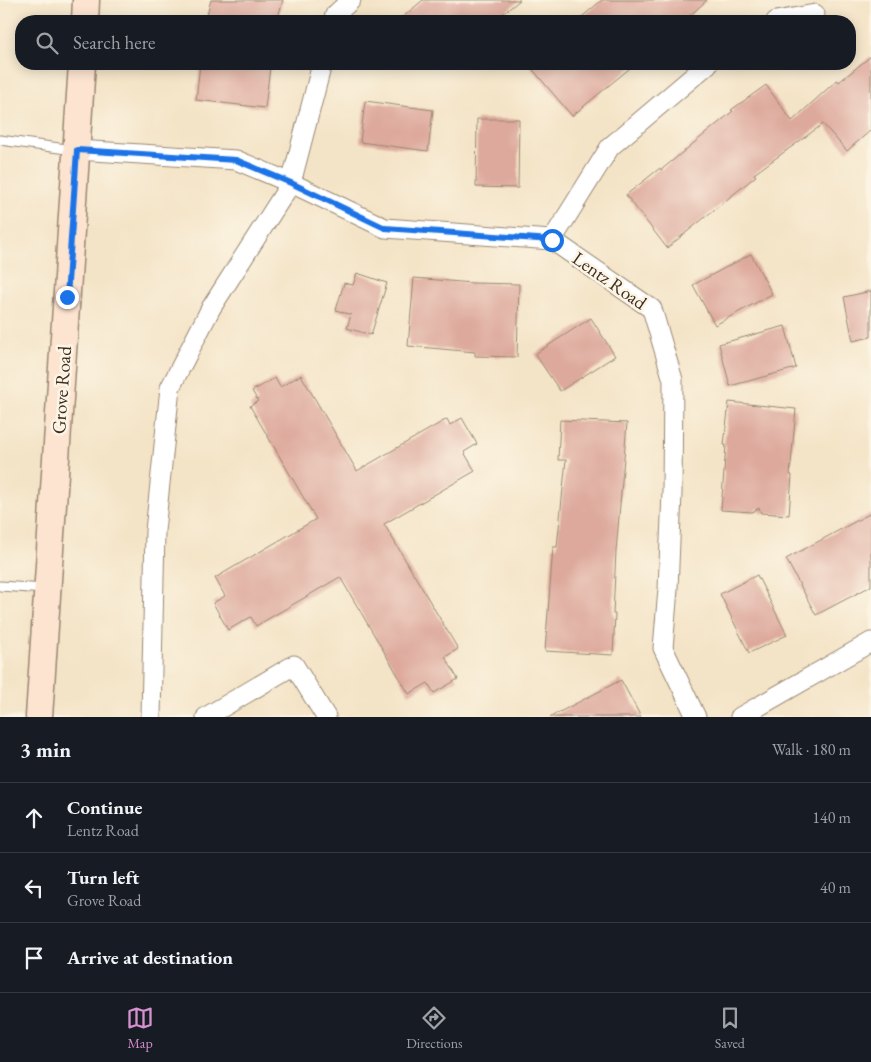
<!DOCTYPE html>
<html lang="en">
<head>
<meta charset="utf-8">
<style>
	body { margin:0; font-family:"EB Garamond",serif; background:#242831; color:#f1f3f6 }
	.stop { position:absolute; width:15px; height:15px; margin:-11px; border:4px solid #1a73e8; border-radius:50%; background:#fff }
	.stop.end { background:#1a73e8; border-color:#fff; box-shadow:0 1px 5px #0008 }
	.list { margin:0; padding:0; list-style:none }
	h2 { display:flex; justify-content:space-between; align-items:center; height:65px; margin:0; padding:0 20px; font-size:21px }
	h2 small { font-size:16px; font-weight:400; color:#9ea1a6 }
	.list li { display:grid; grid-template-columns:32px 1fr auto; gap:15px; align-items:center; box-sizing:border-box; height:70px; padding:0 20px; border-top:1px solid #363941 }
	.list b { display:block; font-size:19px; white-space:nowrap }
	.list p { margin:0; font-size:16px; white-space:nowrap; color:#9ea1a6 }
	.list em { font-size:16px; font-style:normal; color:#9ea1a6 }
	.icon { flex:none; width:28px; height:28px; fill:none; stroke:currentColor; stroke-width:2; stroke-linecap:round; stroke-linejoin:round }
	.map { position:relative; flex:none; width:871px; height:717px; overflow:hidden }
	.search { position:absolute; background:#171b24; box-shadow:0 2px 12px #0003; left:15px; right:15px; top:15px; height:55px; display:flex; align-items:center; gap:12px; box-sizing:border-box; padding:0 18px; border-radius:20px; color:#9ea1a6; font-size:19px }
	.sheet { height:275px; background:#171b24 }
	nav { display:flex; justify-content:space-around; align-items:center; box-sizing:border-box; height:70px; border-top:1px solid #363941; background:#171b24; font-size:14px; color:#9ea1a6 }
	nav a { display:grid; justify-items:center; gap:2px }
	nav .on { color:#d690ce }
	.map>svg:first-child { display:block }
	.building { fill:#dda99c }
	.lines { fill:none; stroke-linecap:round; stroke-linejoin:round }
	.lane-casing { stroke:#988772; stroke-width:11 }
	.street-casing { stroke:#988772; stroke-width:21 }
	.secondary-casing { stroke:#988772; stroke-width:29 }
	.lane { stroke:#fff; stroke-width:9 }
	.street { stroke:#fff; stroke-width:19 }
	.secondary { stroke:#fde4d1; stroke-width:26 }
	.route { stroke:#1a73e8; stroke-width:6 }
	.labels { text-anchor:middle; stroke-width:5; stroke-linejoin:round; paint-order:stroke }
	.street-label { font-size:19px; fill:#3b2a1e; stroke:#fcf5e5 }
</style>
</head>
<body>
<div class="map">
<svg width="871" height="717" viewBox="0 0 871 717">
	<rect width="100%" height="100%" fill="#fcf5e5"/>
	<filter id="ink" filterUnits="userSpaceOnUse"><feTurbulence type="fractalNoise" baseFrequency=".02" numOctaves="2"/><feDisplacementMap in="SourceGraphic" scale="10" xChannelSelector="R" yChannelSelector="G"/><feConvolveMatrix kernelMatrix="1 2 1 2 8 2 1 2 1" color-interpolation-filters="sRGB"/></filter>
	<filter id="wash" filterUnits="userSpaceOnUse"><feTurbulence type="fractalNoise" baseFrequency=".0096" numOctaves="4" result="noise"/><feDisplacementMap in="SourceGraphic" scale="20" xChannelSelector="R" yChannelSelector="G"/><feGaussianBlur stdDeviation="1.12" result="paint"/><feColorMatrix in="noise" values="0 0 0 0 0 0 0 0 0 0 0 0 0 0 0 0 0 1.4 0 .05"/><feComposite in="paint" operator="in"/></filter>
	<g filter="url(#wash)">
		<rect width="100%" height="100%" fill="#f4e4c7"/>
		<g id="blocks">
			<!-- building -->
			<g class="building">
				<polygon points="211,0 283,0 277,21 227,21 207,15"/>
				<polygon points="423,0 520,0 494,21 398,21"/>
				<polygon points="602,0 707,0 684,21 577,21"/>
				<polygon points="871,56 871,130 847,151 823,124 754,174 756,176 667,248 626,195 660,168 661,170 733,111 731,110 766,85 792,121 837,80 839,82"/>
				<polygon points="200,64 240,64 270,67 265,108 196,100"/>
				<polygon points="528,64 635,64 572,116"/>
				<polygon points="365,101 433,110 428,151 360,142"/>
				<polygon points="477,119 519,119 518,188 476,187"/>
				<polygon points="751,254 772,294 715,325 693,285"/>
				<polygon points="357,273 387,283 371,335 347,328 351,315 336,310 344,283 353,285"/>
				<polygon points="414,278 472,283 519,284 517,357 475,356 475,352 408,346"/>
				<polygon points="871,291 871,337 853,341 844,297"/>
				<polygon points="591,318 615,356 560,391 535,354"/>
				<polygon points="785,326 796,368 730,386 719,344"/>
				<polygon points="301,375 357,471 447,419 450,425 462,418 477,444 464,452 475,471 384,524 458,649 445,657 458,679 434,693 428,683 409,694 340,577 256,626 251,617 228,630 213,603 225,596 215,578 316,519 250,406 258,401 252,391 275,378 280,387"/>
				<polygon points="729,402 796,409 790,475 792,475 789,515 761,513 759,508 752,512 721,510 726,445 724,445"/>
				<polygon points="560,420 627,423 616,551 613,614 615,614 613,655 545,651 553,547 557,547 566,460 558,460"/>
				<polygon points="871,513 871,586 816,615 786,559"/>
				<polygon points="757,575 787,635 749,653 720,594"/>
				<polygon points="621,680 641,717 550,717"/>
			</g>
		</g>
	</g>
	<g filter="url(#ink)">
		<use href="#blocks" fill-opacity="0" stroke="#988772" stroke-width="1"/>
		<g class="lines">
			<!-- lane casing -->
			<g class="lane-casing">
				<g id="lane">
					<polyline points="0,140 74,150"/>
					<polyline points="0,586 45,589"/>
				</g>
			</g>
			<!-- street casing -->
			<g class="street-casing">
				<g id="street">
					<polyline points="333,21 335,15 351,0"/>
					<polyline points="776,21 815,14"/>
					<polyline points="77,150 236,160 291,183 385,228 552,240 652,309 673,380 672,493 668,589 663,648 696,717"/>
					<polyline points="552,240 610,147 708,64"/>
					<polyline points="151,717 155,531 170,388 211,308 291,183 322,64"/>
					<polyline points="206,717 294,665 326,717"/>
					<polyline points="740,717 871,642"/>
				</g>
			</g>
			<!-- secondary casing -->
			<g class="secondary-casing">
				<g id="secondary">
					<polyline points="85,21 86,0"/>
					<polyline points="39,717 82,64"/>
				</g>
			</g>
			<!-- lane -->
			<use href="#lane" class="lane"/>
			<!-- street -->
			<use href="#street" class="street"/>
			<!-- secondary -->
			<use href="#secondary" class="secondary"/>
		</g>
	</g>
	<g class="lines" filter="url(#ink)">
		<!-- route -->
		<polyline class="route" points="67,297 77,150 236,160 291,183 385,228 552,240"/>
	</g>
	<g class="labels">
		<!-- street labels -->
		<g class="street-label">
			<text transform="translate(610 280) rotate(35)" y="7">Lentz Road</text>
			<text transform="translate(61 390) rotate(-86)" y="7">Grove Road</text>
		</g>
	</g>
</svg>
<div class="stop" style="left:552px;top:240px"></div>
<div class="stop end" style="left:67px;top:297px"></div>
<div class="search"><svg class="icon" aria-label="search" viewBox="0 0 24 24"><circle cx="10" cy="10" r="6"/><path d="M15 15l6 6"/></svg>Search here</div>
</div>
<section class="sheet">
<h2>3 min<small>Walk · 180 m</small></h2>
<ul class="list">
<li><svg class="icon" aria-label="ahead" viewBox="0 0 24 24"><path d="M12 20V5M6 11l6-6 6 6"/></svg><div><b>Continue</b><p>Lentz Road</p></div><em>140 m</em></li>
<li><svg class="icon" aria-label="left" viewBox="0 0 24 24"><path d="M17 20v-9H6M10 6l-5 5 5 5"/></svg><div><b>Turn left</b><p>Grove Road</p></div><em>40 m</em></li>
<li><svg class="icon" aria-label="arrive" viewBox="0 0 24 24"><path d="M6 21V4h12l-3 4 3 4H6"/></svg><div><b>Arrive at destination</b></div></li>
</ul>
</section>
<nav>
<a class="on"><svg class="icon" aria-label="map" viewBox="0 0 24 24"><path d="M3 6l6-2 6 2 6-2v14l-6 2-6-2-6 2zM9 4v14M15 6v14"/></svg>Map</a>
<a><svg class="icon" aria-label="directions" viewBox="0 0 24 24"><path d="M12 3l9 9-9 9-9-9zM9 14v-3h6M13 9l2 2-2 2"/></svg>Directions</a>
<a><svg class="icon" aria-label="saved" viewBox="0 0 24 24"><path d="M7 4h10v16l-5-4-5 4z"/></svg>Saved</a>
</nav>
</body>
</html>
